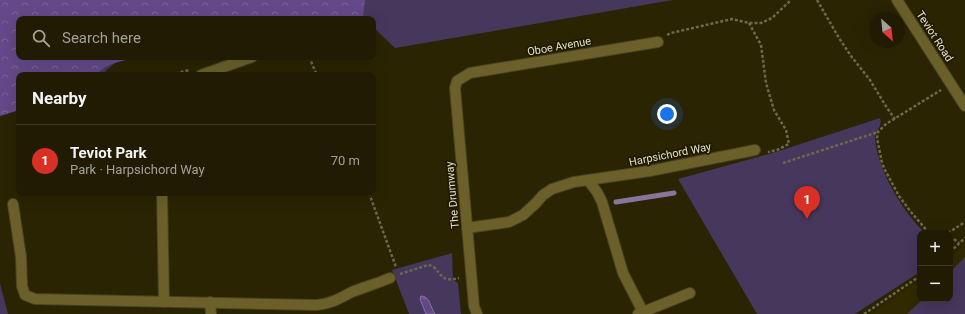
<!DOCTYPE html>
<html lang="en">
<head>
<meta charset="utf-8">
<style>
	body { margin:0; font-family:Roboto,sans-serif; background:#2d2811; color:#f1f3f6 }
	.controls { position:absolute; right:12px; bottom:12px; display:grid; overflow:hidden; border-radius:8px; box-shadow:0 4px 16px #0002 }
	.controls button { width:36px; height:36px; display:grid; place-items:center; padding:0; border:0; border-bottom:1px solid #3d3924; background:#201b02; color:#f1f3f6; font:20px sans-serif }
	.compass { position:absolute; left:869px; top:12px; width:36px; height:36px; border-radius:50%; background:#201b02; box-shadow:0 4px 16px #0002; rotate:153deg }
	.you { position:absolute; left:667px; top:114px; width:14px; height:14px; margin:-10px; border:3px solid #fff; border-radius:50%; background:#1a73e8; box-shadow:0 0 0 6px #1a73e833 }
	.badge { display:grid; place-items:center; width:26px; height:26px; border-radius:50%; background:#d93025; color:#fff; font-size:13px; font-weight:700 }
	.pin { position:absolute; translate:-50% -33px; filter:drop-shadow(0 1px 2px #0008) }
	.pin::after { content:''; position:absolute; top:21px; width:14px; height:12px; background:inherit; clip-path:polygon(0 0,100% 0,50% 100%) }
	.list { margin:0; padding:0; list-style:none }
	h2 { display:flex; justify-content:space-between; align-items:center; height:52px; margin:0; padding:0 16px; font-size:17px }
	h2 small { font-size:13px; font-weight:400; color:#a2a199 }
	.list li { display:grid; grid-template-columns:26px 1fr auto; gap:12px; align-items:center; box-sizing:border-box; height:72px; padding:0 16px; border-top:1px solid #3d3924 }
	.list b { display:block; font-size:15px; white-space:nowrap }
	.list p { margin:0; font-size:13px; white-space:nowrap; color:#a2a199 }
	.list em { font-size:13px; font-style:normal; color:#a2a199 }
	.icon { flex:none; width:22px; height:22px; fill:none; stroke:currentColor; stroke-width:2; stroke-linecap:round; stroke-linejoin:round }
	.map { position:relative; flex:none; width:965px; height:314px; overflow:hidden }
	.search { position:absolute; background:#201b02; box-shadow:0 4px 16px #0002; left:16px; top:16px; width:360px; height:44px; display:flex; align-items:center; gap:10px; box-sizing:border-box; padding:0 14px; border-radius:8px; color:#a2a199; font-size:15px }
	.panel { position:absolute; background:#201b02; box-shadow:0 4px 16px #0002; left:16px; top:72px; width:360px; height:124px; border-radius:8px }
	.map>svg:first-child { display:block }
	.built { fill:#312900 }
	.green { fill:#46375c }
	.forest { fill:url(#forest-crowns) }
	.water { fill:url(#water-ripples); stroke:#89759c }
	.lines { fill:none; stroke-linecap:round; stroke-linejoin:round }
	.stream { stroke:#89759c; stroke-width:5 }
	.street-casing { stroke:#484223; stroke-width:12 }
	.path { stroke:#6d684c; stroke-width:2.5; stroke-dasharray:3 2; stroke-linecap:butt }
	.street { stroke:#6b602a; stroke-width:10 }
	.labels { text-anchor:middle; stroke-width:3.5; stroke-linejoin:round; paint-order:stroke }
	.street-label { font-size:11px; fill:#e3dfcd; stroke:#201a00 }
</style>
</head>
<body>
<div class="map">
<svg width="965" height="314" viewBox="0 0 965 314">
	<defs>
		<pattern id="forest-crowns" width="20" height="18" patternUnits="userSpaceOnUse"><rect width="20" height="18" fill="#644889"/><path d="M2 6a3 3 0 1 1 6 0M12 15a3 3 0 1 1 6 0" fill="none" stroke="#7a6298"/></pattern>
		<pattern id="water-ripples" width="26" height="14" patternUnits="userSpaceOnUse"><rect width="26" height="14" fill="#624787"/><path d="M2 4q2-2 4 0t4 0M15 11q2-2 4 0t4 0" fill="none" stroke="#786197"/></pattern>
	</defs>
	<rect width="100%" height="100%" fill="#2a2403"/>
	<!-- built -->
	<polygon class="built" points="965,244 965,314 871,314 920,279 920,299 950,299 950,256"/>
	<!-- green -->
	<g class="green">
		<polygon points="0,0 673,0 395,48 373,27 373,19 365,19 363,17 335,19 19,19 19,57 137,57 115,63 101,75 19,75 19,110 0,116"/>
		<path d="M880,118C883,127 875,130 875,138C877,169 903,212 925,233H920V272L855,314H757L678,179L779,151Z"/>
		<polygon points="452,253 453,280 458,283 461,314 435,314 433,311 420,299 426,314 409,314 392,270"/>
		<polygon points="965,257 965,314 907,314 923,299 950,299 950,272"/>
		<polygon points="0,283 8,314 0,314"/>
	</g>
	<!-- forest -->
	<path class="forest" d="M0,0H365L363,17L335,19H19V57H137C123,61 106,63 96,75H19V110L0,116Z"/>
	<!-- water -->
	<path class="water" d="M421,296C430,296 430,307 435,314H426L420,299Z"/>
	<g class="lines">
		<!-- stream -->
		<polyline class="stream" points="616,202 674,193"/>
		<!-- street casing -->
		<g class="street-casing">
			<g id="street">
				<polyline points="897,0 965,106"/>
				<polyline points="201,75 252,57"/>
				<polyline points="588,180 597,192 602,202 623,273 643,312"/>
				<polyline points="162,193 164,302"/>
				<path d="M13,204L21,257L22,286L25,295L35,299L317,305C333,303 338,299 352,292C365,287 378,283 390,278"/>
				<polyline points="467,228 509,222 523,215 536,203 543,195 552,189 574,182 650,171 755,150"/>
				<polyline points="210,302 211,314"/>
				<polyline points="477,314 474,306 455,88 457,81 470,73 658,42"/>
				<polyline points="638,314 690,293"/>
			</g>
		</g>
		<!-- path -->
		<g class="path">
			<polyline points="817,0 839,38 851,56 870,80 887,108 895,119"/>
			<polyline points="749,23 761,45 766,83 774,110 786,130 789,144 777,150 768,152"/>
			<polyline points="667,35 671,33 732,19 749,23 761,23 772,18 791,0"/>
			<polyline points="309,57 317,75"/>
			<polyline points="171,75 189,70"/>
			<polyline points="783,163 878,132"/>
			<polyline points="369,193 396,267"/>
			<polyline points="929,233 911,212 899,196 885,170 882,163 877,138 878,132 886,124 941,90"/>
			<polyline points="948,233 965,222"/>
			<polyline points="950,236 959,243"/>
			<polyline points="950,252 965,238"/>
			<path d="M400,274L428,265L433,266C443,277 443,282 459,278"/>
			<polyline points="864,314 920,276"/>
		</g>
		<!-- street -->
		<use href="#street" class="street"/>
	</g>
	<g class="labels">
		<!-- street labels -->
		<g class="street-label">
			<text transform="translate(935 36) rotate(57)" y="4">Teviot Road</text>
			<text transform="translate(559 46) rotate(-10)" y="4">Oboe Avenue</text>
			<text transform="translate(670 154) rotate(-11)" y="4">Harpsichord Way</text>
			<text transform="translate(452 195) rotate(-95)" y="4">The Drumway</text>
		</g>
	</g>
</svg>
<div class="controls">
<button>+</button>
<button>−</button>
</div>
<svg class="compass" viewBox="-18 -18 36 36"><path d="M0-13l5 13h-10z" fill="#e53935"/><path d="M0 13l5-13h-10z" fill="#a2a199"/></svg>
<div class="you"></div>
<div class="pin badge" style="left:807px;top:219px">1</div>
<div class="search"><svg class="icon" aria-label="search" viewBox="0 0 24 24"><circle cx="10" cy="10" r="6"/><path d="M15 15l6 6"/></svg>Search here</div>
<section class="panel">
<h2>Nearby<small></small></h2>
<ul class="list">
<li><span class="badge">1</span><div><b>Teviot Park</b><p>Park · Harpsichord Way</p></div><em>70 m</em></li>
</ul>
</section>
</div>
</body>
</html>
